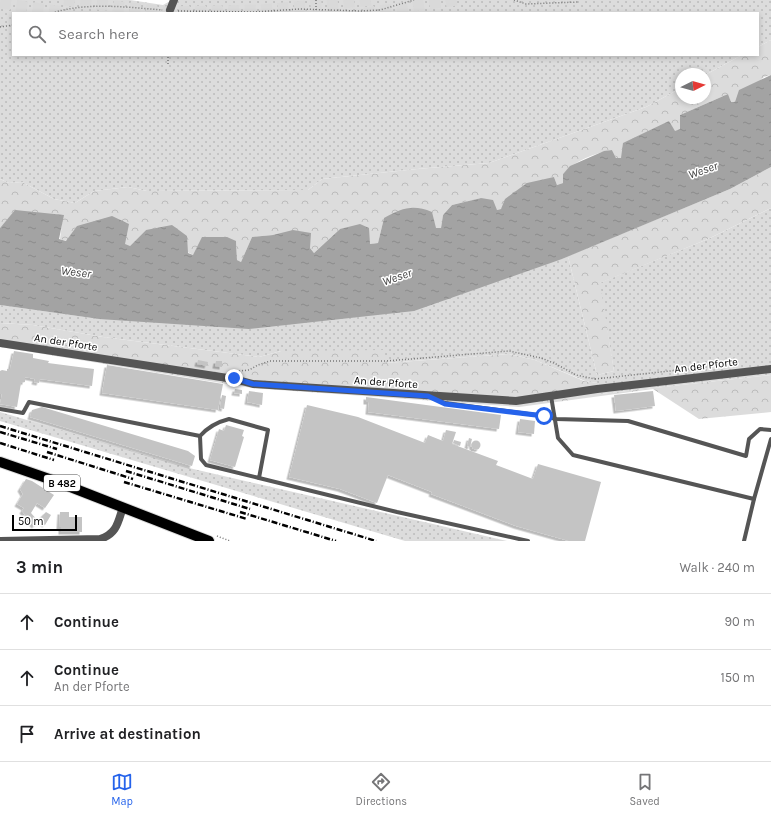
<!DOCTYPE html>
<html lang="en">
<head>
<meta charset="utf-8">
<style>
	body { margin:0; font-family:Karla,sans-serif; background:#f2f2f2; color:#202124 }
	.compass { position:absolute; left:675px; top:68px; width:36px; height:36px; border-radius:50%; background:#fff; box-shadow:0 2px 6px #0003; rotate:85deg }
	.scale { position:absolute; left:12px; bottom:10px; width:65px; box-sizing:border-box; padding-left:4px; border:2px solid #000; border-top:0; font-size:11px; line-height:14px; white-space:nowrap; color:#000; -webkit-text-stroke:3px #fff; paint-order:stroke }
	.stop { position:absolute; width:12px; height:12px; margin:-9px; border:3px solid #2563eb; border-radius:50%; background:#fff }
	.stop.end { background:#2563eb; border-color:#fff; box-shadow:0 1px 4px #0008 }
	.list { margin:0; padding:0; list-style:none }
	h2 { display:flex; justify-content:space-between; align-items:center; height:52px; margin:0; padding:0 16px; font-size:17px }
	h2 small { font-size:13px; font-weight:400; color:#757577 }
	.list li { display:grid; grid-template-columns:26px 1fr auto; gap:12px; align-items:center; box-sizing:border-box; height:56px; padding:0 16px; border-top:1px solid #e0e0e0 }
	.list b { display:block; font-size:15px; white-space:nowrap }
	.list p { margin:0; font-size:13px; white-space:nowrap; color:#757577 }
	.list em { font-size:13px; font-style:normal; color:#757577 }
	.icon { flex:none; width:22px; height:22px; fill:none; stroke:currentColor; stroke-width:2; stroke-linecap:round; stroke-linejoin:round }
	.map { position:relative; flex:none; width:771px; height:541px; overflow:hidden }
	.search { position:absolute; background:#fff; box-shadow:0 2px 6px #0003; left:12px; right:12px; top:12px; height:44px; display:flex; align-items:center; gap:10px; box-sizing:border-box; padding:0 14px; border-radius:0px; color:#757577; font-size:15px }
	.sheet { height:220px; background:#fff }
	nav { display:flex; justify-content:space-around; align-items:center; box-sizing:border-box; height:56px; border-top:1px solid #e0e0e0; background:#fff; font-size:11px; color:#757577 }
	nav a { display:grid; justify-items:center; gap:2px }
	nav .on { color:#2563eb }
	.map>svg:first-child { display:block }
	.grass { fill:url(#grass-dots) }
	.forest { fill:url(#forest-crowns) }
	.water { fill:url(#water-ripples) }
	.building { fill:#c4c4c4; filter:url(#shadow) }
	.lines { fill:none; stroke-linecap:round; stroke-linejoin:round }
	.trunk-tunnel { stroke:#d9d9d9; stroke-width:11; stroke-dasharray:11 5.5; stroke-linecap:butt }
	.primary-casing { stroke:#dbdbdb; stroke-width:12 }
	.path { stroke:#777; stroke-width:1.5; stroke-dasharray:1 2; stroke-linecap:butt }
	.service { stroke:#555; stroke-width:4 }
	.minor { stroke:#555; stroke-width:8 }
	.primary { stroke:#000; stroke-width:10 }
	.rail { stroke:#000; stroke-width:2.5; stroke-dasharray:6 2 1 2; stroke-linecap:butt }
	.route { stroke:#2563eb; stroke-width:5 }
	.labels { text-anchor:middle; stroke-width:3; stroke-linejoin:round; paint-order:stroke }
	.shield { fill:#fff; stroke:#4c4c4c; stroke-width:1 }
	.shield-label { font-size:10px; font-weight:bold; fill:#000 }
	.street-label { font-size:11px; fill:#000; stroke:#fff }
	.water-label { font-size:12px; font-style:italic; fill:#444; stroke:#fff }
</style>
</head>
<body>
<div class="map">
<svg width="771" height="541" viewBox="0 0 771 541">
	<defs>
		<pattern id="grass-dots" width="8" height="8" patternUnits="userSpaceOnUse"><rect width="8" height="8" fill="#dcdcdc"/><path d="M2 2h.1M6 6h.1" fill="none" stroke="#bbb" stroke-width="1.8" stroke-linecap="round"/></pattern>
		<pattern id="forest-crowns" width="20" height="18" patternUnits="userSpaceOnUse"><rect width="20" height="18" fill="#dcdcdc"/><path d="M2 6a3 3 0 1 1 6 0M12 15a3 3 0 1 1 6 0" fill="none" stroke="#bbb"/></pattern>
		<pattern id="water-ripples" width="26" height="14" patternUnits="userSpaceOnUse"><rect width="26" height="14" fill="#a3a3a3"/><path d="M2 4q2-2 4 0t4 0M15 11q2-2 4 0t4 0" fill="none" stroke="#8b8b8b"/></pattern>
		<filter id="shadow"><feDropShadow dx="-2.5" dy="2.5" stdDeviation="0" flood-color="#0004"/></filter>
	</defs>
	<rect width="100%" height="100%" fill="#fff"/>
	<!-- grass -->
	<g class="grass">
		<polygon points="0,0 130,0 163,5 172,0 771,0 771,40 758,47 758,13 13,13 13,55 742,55 705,75 705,74 681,74 681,88 646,107 489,163 417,169 322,179 308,190 147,191 128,187 94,191 75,203 54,199 22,182 9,183 0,179"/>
		<polygon points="771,208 771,375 600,394 598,383 585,381 535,360 509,354 385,363 281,351 259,357 103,337 33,325 0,323 0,305 99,319 562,259 568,256 597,375 614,371 599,283 708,239"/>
		<polygon points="0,412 189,468 507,541 405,541 0,421"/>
	</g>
	<!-- forest -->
	<g class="forest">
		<path d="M771,40V75L764,77L736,102L731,103L728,94L680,115V129L674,132L669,121L621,158H616L612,150C595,153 574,161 563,174V183L557,185L554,177L501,209L497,210L481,198L452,205L443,215L441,228H436L384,218L378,243L370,244L340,229L314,253L310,248L273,235L252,237L241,262L237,260L236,241L193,255L146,230L130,246L67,241L60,239L63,216L15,211L0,228V179L9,183L22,182L54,199L75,203L94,191L128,187L147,191L308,190L322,179L417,169L489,163L646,107L681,88V98H705V75L742,55H758V47Z"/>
		<polygon points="771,167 771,208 708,239 600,283 614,371 597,375 568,256 730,189"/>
		<polygon points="0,323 33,325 103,337 259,357 281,351 384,350 386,363 509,354 535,360 584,381 598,383 600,394 771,375 771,412 699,419 653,389 519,407 252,388 0,347"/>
	</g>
	<!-- water -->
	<path class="water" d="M771,75V167L730,189L562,259L414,311L249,329L99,319L0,305V228L15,210L64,215L59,239L66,241L77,226L112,216L129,224L125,244L130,246L146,230L172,225L187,236L188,253L193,255L202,237H227L236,241L237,260L241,262L252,237L273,235L293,230L311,233L310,248L314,253L340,229L360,224L369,228L370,244L378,243L384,218C402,208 413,204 432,212L436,228H441L443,215L452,205L481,198L493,200L497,210L501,209L505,199L527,183L554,177L557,185L563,183V174L570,166L604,151L612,150L616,158H621L623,143L669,121L675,131L680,129V115L728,94L731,102H735L739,90Z"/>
	<!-- building -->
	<g class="building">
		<polygon points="14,351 33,354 33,358 49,361 48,363 94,369 92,386 40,379 39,383 34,382 35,379 25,377 25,382 21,383 17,407 0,404 2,394 0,394 0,371 2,370 7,371 7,369 10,369"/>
		<polygon points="198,360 208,362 207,366 197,364"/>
		<polygon points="216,361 222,361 222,367 215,366"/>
		<polygon points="107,365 223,384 218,410 102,393"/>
		<polygon points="235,389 242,390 242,394 234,393"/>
		<polygon points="249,391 263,393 262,405 247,402"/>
		<polygon points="653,391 655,406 616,411 614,395"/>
		<polygon points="222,395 226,396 224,409 220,408"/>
		<polygon points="366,397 501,415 499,429 368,412 369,402 366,402"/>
		<polygon points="307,405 358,417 425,443 428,435 443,441 446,430 456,432 452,444 498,461 496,465 533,479 538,464 601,482 585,541 569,541 516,526 431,494 432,492 388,475 377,503 340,489 289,477"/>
		<polygon points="42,407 188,451 195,456 192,466 30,417 32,410"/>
		<polygon points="520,419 535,421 534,434 518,432"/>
		<polygon points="226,425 244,430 242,436 244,437 235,467 210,460 219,429 224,431"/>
		<polygon points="469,438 472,439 470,447 467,446"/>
		<polygon points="454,440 461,442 460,446 453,443"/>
		<circle cx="476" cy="445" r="4.5"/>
		<polygon points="26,479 32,481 54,495 45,508 37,503 31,513 39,522 34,526 22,511 24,508 17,504 23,494 20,489"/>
		<polygon points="46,512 51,515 45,525 40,522 40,518"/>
		<polygon points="60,512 69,512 69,517 82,517 82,532 61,532 61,527 59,527"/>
	</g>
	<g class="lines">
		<!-- trunk-tunnel -->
		<g class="trunk-tunnel">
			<polyline points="64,0 164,12 261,10 374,0"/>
			<polyline points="0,3 70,13"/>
			<polyline points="364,13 457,0"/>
		</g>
		<!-- primary casing -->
		<g class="primary-casing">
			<polyline id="primary" points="0,462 55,481 209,541"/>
		</g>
		<!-- path -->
		<g class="path">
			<polyline points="316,0 316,10"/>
			<polyline points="514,0 526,4 578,2"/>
			<polyline points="178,11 254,12 300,9 360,11 380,10 414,0"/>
			<path d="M52,13C87,2 126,7 162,10"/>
			<polyline points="0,27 13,25"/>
			<polyline points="168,64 168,55"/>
			<polyline points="239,371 249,370 258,365 270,361 386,361 509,351 541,358 556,364 576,375 595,379 596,381"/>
			<polyline points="595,379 707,367"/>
			<polyline points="217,536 230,541"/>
		</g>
		<!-- service -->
		<g class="service">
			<polyline points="551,396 558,438 573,455 754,499 771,439"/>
			<polyline points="432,398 445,403 544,416 556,419 628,421 746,456 749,439 760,429 771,430"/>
			<polyline points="0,409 23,413 29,402 200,436"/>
			<path d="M229,419L268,430L259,478L206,465L201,459L200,436C208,427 217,422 229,419Z"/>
			<polyline points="259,478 397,512 528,541"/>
			<polyline points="744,541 754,499"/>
		</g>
		<!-- minor -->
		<g class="minor">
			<polyline points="170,10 174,0"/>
			<polyline points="0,343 234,379 253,384 516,401 597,389 771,369"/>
			<path d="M0,541L100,539C117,534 118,522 123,507"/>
		</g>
		<!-- primary -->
		<use href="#primary" class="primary"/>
		<!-- rail -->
		<g class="rail">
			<polyline points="0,426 376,541"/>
			<polyline points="0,432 57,449"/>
			<polyline points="0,443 54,460"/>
			<polyline points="47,452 133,479"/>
			<polyline points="126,471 250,509"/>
			<polyline points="124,482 247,519"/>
			<polyline points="240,512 336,541"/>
		</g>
	</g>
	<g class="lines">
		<!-- route -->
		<polyline class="route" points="234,378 253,384 428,396 445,404 544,416"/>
	</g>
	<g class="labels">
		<!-- shield labels -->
		<rect class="shield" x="44" y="475" width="36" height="16" rx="3"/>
		<g class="shield-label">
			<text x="62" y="487">B 482</text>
		</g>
		<!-- street labels -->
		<g class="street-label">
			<text transform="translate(66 342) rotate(9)" y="4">An der Pforte</text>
			<text transform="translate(706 365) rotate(-7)" y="4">An der Pforte</text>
			<text transform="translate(386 382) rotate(4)" y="4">An der Pforte</text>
		</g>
		<!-- water labels -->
		<g class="water-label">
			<text transform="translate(703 170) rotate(-19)" y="4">Weser</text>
			<text transform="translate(76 272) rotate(7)" y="4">Weser</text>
			<text transform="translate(397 277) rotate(-19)" y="4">Weser</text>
		</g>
	</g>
</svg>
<svg class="compass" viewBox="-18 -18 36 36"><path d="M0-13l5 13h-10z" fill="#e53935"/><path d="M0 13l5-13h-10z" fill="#757577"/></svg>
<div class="scale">50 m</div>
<div class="stop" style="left:544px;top:416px"></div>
<div class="stop end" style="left:234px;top:378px"></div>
<div class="search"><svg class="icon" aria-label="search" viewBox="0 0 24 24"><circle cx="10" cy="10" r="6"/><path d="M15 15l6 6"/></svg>Search here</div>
</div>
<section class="sheet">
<h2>3 min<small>Walk · 240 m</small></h2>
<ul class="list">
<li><svg class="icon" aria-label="ahead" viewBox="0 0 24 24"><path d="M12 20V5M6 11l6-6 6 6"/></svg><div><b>Continue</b></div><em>90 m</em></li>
<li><svg class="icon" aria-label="ahead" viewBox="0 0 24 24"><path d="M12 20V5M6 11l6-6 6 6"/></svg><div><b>Continue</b><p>An der Pforte</p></div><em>150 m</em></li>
<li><svg class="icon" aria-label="arrive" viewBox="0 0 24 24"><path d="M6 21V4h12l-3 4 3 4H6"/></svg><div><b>Arrive at destination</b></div></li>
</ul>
</section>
<nav>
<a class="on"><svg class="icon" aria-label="map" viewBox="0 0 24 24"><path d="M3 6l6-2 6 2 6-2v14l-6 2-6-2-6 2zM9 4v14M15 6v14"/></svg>Map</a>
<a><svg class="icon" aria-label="directions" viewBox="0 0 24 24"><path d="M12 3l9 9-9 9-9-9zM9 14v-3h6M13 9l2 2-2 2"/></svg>Directions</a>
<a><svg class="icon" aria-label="saved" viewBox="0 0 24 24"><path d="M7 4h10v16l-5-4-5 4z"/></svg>Saved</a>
</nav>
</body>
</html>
